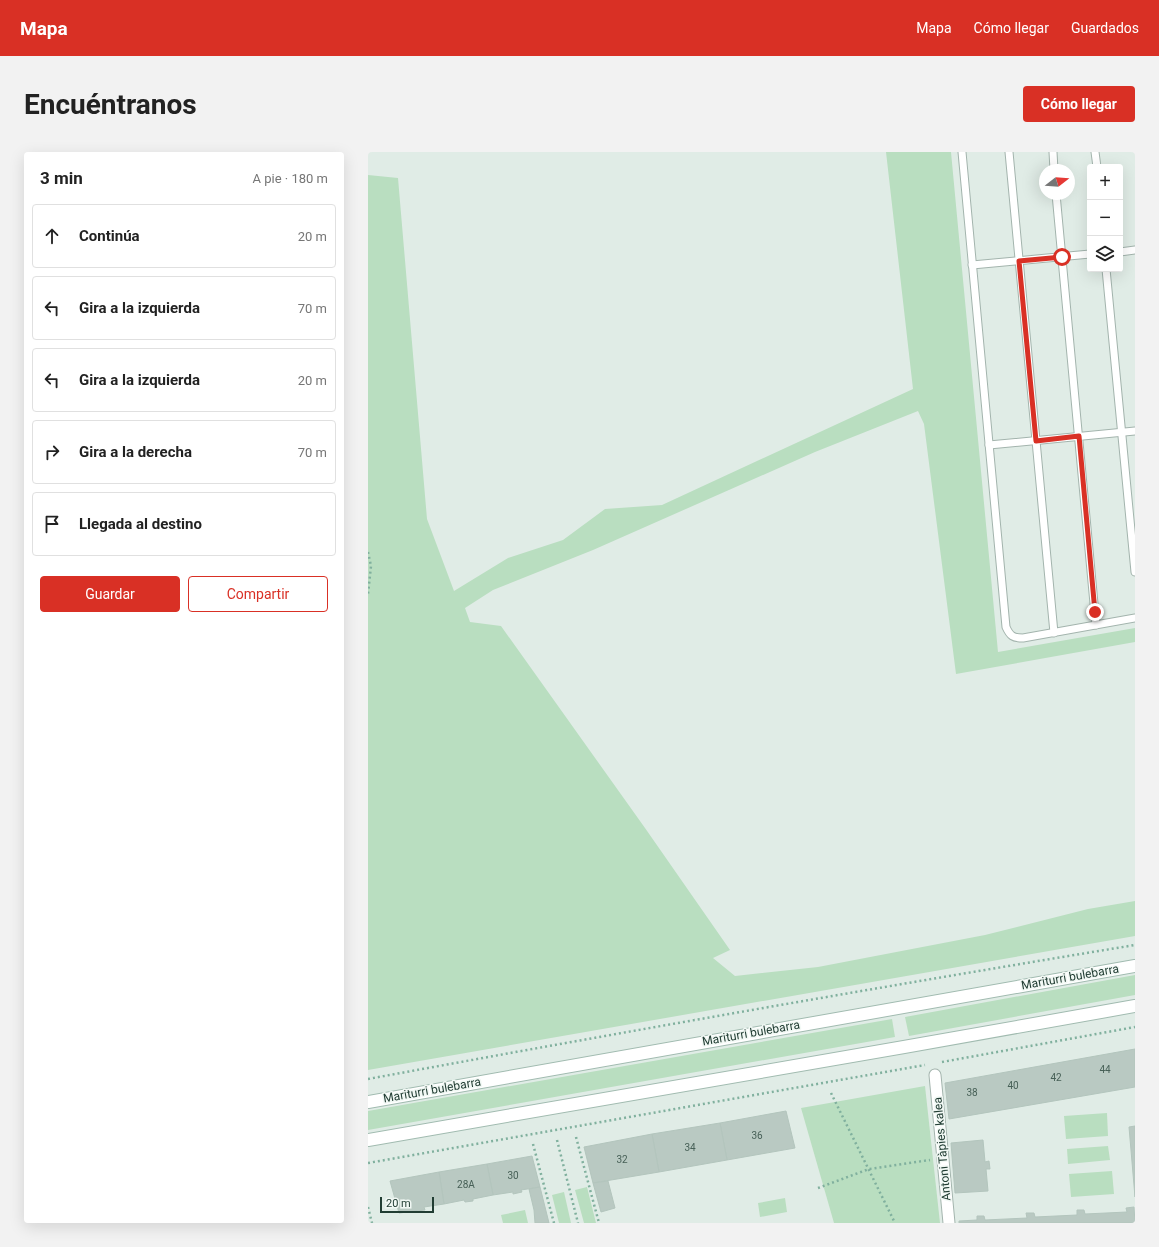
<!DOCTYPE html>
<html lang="es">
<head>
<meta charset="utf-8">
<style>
	body { margin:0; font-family:Roboto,sans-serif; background:#f2f2f2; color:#222 }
	.controls { position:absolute; right:12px; top:12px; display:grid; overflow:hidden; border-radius:4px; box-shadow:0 4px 16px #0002 }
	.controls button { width:36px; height:36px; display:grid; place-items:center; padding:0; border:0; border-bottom:1px solid #e0e0e0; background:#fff; color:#222; font:20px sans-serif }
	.compass { position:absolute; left:671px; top:12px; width:36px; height:36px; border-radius:50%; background:#fff; box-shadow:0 4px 16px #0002; rotate:73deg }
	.scale { position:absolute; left:12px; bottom:10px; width:54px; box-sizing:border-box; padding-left:4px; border:2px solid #213d33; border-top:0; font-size:11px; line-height:14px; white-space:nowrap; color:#213d33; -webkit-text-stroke:3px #f1f8f4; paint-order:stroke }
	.stop { position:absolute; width:12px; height:12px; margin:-9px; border:3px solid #d93025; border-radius:50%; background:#fff }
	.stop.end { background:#d93025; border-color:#fff; box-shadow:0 1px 4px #0008 }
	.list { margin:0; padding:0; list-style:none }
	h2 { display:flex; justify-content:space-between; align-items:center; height:52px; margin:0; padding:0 16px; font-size:17px }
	h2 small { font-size:13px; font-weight:400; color:#767676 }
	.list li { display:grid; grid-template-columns:26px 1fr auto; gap:12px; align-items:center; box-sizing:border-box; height:64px; margin:0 8px 8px; padding:0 8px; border:1px solid #e0e0e0; border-radius:4px }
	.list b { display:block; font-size:15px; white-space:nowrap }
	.list em { font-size:13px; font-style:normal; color:#767676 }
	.actions { display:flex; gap:8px; padding:12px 16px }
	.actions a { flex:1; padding:9px 0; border:1px solid #d93025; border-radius:4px; text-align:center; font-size:14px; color:#d93025 }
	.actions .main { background:#d93025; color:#fff }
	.icon { flex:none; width:22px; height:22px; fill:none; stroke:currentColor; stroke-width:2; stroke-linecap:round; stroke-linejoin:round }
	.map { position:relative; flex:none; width:767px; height:1071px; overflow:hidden; border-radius:4px }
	header { display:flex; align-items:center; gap:24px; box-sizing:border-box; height:56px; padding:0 20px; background:#d93025; color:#fff }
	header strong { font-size:19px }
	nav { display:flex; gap:22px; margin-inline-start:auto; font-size:14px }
	.intro { display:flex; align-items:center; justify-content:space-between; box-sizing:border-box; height:96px; padding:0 24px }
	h1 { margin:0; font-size:28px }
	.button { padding:10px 18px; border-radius:4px; background:#d93025; color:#fff; font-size:14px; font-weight:700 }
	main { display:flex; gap:24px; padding:0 24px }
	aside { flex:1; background:#fff; border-radius:4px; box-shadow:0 4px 16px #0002 }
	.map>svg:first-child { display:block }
	.green { fill:#b9dec0 }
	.building { fill:#b9c9c2; stroke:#b3c5bd }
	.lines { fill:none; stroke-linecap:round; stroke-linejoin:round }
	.service-casing { stroke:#a3b4ad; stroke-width:9 }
	.pedestrian-casing { stroke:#a3b4ad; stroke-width:13 }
	.secondary-casing { stroke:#a1bbb0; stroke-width:14 }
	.path { stroke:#80b09e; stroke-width:2.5; stroke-dasharray:2 3; stroke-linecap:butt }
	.service { stroke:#fff; stroke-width:7 }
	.pedestrian { stroke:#fff; stroke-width:11 }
	.secondary { stroke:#fff; stroke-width:12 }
	.route { stroke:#d93025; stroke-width:5 }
	.labels { text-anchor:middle; stroke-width:3; stroke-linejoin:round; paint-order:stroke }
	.number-label { font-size:10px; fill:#476057 }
	.street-label { font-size:12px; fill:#213d33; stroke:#f1f8f4 }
</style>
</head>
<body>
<header>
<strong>Mapa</strong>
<nav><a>Mapa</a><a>Cómo llegar</a><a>Guardados</a></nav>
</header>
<div class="intro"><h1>Encuéntranos</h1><a class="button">Cómo llegar</a></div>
<main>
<aside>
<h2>3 min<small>A pie · 180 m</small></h2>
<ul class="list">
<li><svg class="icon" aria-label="ahead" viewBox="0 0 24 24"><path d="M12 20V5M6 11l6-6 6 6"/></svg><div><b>Continúa</b></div><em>20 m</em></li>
<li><svg class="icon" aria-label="left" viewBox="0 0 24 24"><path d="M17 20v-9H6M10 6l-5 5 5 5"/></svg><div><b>Gira a la izquierda</b></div><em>70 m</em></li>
<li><svg class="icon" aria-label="left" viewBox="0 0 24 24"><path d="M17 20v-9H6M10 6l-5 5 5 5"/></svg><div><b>Gira a la izquierda</b></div><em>20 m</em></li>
<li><svg class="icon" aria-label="right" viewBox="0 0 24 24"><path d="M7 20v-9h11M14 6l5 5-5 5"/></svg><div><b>Gira a la derecha</b></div><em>70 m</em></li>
<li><svg class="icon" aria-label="arrive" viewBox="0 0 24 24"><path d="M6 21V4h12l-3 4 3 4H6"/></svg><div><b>Llegada al destino</b></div></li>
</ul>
<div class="actions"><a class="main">Guardar</a><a>Compartir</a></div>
</aside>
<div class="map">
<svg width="767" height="1071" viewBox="0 0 767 1071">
	<rect width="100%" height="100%" fill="#e0ece6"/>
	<!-- green -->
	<g class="green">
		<polygon points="518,0 583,0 630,500 767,476 767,490 588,522 556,272 550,259 447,300 225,398 125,438 97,456 102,470 133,474 277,676 362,798 345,806 367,824 450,815 617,783 720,757 767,749 767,784 0,918 0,23 30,26 59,367 86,439 140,406 195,388 237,357 294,353 545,237"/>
		<polygon points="767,823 767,843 541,884 537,865"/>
		<polygon points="524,867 527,885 0,978 0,959"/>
		<polygon points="557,934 572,1071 466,1071 433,956"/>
		<polygon points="739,961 740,984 698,987 696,964"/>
		<polygon points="740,994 742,1008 700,1012 699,997"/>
		<polygon points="744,1019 746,1042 703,1045 701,1022"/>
		<polygon points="219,1035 228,1071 216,1071 207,1038"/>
		<polygon points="196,1040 203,1071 191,1071 184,1043"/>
		<polygon points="417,1046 419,1060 392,1065 390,1051"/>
		<polygon points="157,1058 160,1071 135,1071 133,1063"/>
	</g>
	<!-- building -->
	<g class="building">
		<polygon points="767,897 767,935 581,967 577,931"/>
		<polygon points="418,959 427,996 359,1008 352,971"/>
		<polygon points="352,971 359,1008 291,1020 284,982"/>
		<polygon points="767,974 767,1045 761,975"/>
		<polygon points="284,982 291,1020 225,1031 216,995"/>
		<polygon points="615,988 617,1010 621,1009 622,1017 618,1017 620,1039 587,1041 583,991"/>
		<polygon points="164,1004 172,1035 153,1038 154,1040 145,1042 145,1040 125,1043 119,1012"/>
		<polygon points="119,1012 125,1043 105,1047 105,1049 97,1050 96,1048 76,1052 71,1020"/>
		<polygon points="71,1020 76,1052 56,1055 57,1058 31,1061 22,1029"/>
		<polygon points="240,1029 247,1056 233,1060 225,1031"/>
		<polygon points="172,1035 181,1071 167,1071 166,1058 161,1037"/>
		<polygon points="766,1055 767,1071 591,1071 591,1069 609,1068 609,1064 616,1064 617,1068 659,1066 658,1061 666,1061 667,1065 709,1063 709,1058 716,1058 717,1062 759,1060 758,1056"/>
	</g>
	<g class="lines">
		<!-- service casing -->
		<g class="service-casing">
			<g id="service">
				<path d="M594,0L638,475C642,484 645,486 655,486L767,466"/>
				<polyline points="641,0 686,481"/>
				<polyline points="685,0 686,18"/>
				<polyline points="727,0 729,15"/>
				<polyline points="688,42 728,473"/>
				<polyline points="752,100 767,98"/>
				<polyline points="604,113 722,102"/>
				<polyline points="738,117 767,420"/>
				<polyline points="621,293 767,279"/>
			</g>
		</g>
		<!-- pedestrian casing -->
		<g class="pedestrian-casing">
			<polyline id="pedestrian" points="567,923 581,1071"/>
		</g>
		<!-- secondary casing -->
		<g class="secondary-casing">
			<g id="secondary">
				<polyline points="0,950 767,814"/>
				<polyline points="0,988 536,895 767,854"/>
			</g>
		</g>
		<!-- path -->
		<g class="path">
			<polyline points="0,400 3,414 0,442"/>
			<polyline points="574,910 767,875"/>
			<path d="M0,927C255,880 511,835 767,793"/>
			<polyline points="463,941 527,1071"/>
			<polyline points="208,985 231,1071"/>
			<polyline points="189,988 210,1071"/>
			<polyline points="165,992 186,1071"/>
			<polyline points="0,1011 557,913"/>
			<polyline points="450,1036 501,1017 562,1008"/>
			<polyline points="0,1055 4,1071"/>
		</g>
		<!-- service -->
		<use href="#service" class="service"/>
		<!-- pedestrian -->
		<use href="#pedestrian" class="pedestrian"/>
		<!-- secondary -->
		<use href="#secondary" class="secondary"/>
	</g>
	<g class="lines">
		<!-- route -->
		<polyline class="route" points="694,105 651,109 668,289 711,284 727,460"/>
	</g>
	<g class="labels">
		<!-- number labels -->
		<g class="number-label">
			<text x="737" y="921">44</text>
			<text x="688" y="929">42</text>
			<text x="645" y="937">40</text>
			<text x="604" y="944">38</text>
			<text x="389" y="987">36</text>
			<text x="322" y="999">34</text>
			<text x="254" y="1011">32</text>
			<text x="145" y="1027">30</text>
			<text x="98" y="1036">28A</text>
		</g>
		<!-- street labels -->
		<g class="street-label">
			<text transform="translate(702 825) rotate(-10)" y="4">Mariturri bulebarra</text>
			<text transform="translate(383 881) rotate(-10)" y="4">Mariturri bulebarra</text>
			<text transform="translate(64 938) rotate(-10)" y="4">Mariturri bulebarra</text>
			<text transform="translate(574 997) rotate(-95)" y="4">Antoni Tàpies kalea</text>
		</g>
	</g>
</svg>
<div class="controls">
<button>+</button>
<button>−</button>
<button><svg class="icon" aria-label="layers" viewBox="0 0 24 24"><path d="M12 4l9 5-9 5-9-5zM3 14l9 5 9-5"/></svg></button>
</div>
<svg class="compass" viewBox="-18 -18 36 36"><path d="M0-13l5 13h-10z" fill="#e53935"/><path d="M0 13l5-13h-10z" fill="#767676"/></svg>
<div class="scale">20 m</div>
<div class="stop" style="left:694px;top:105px"></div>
<div class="stop end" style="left:727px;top:460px"></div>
</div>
</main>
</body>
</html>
